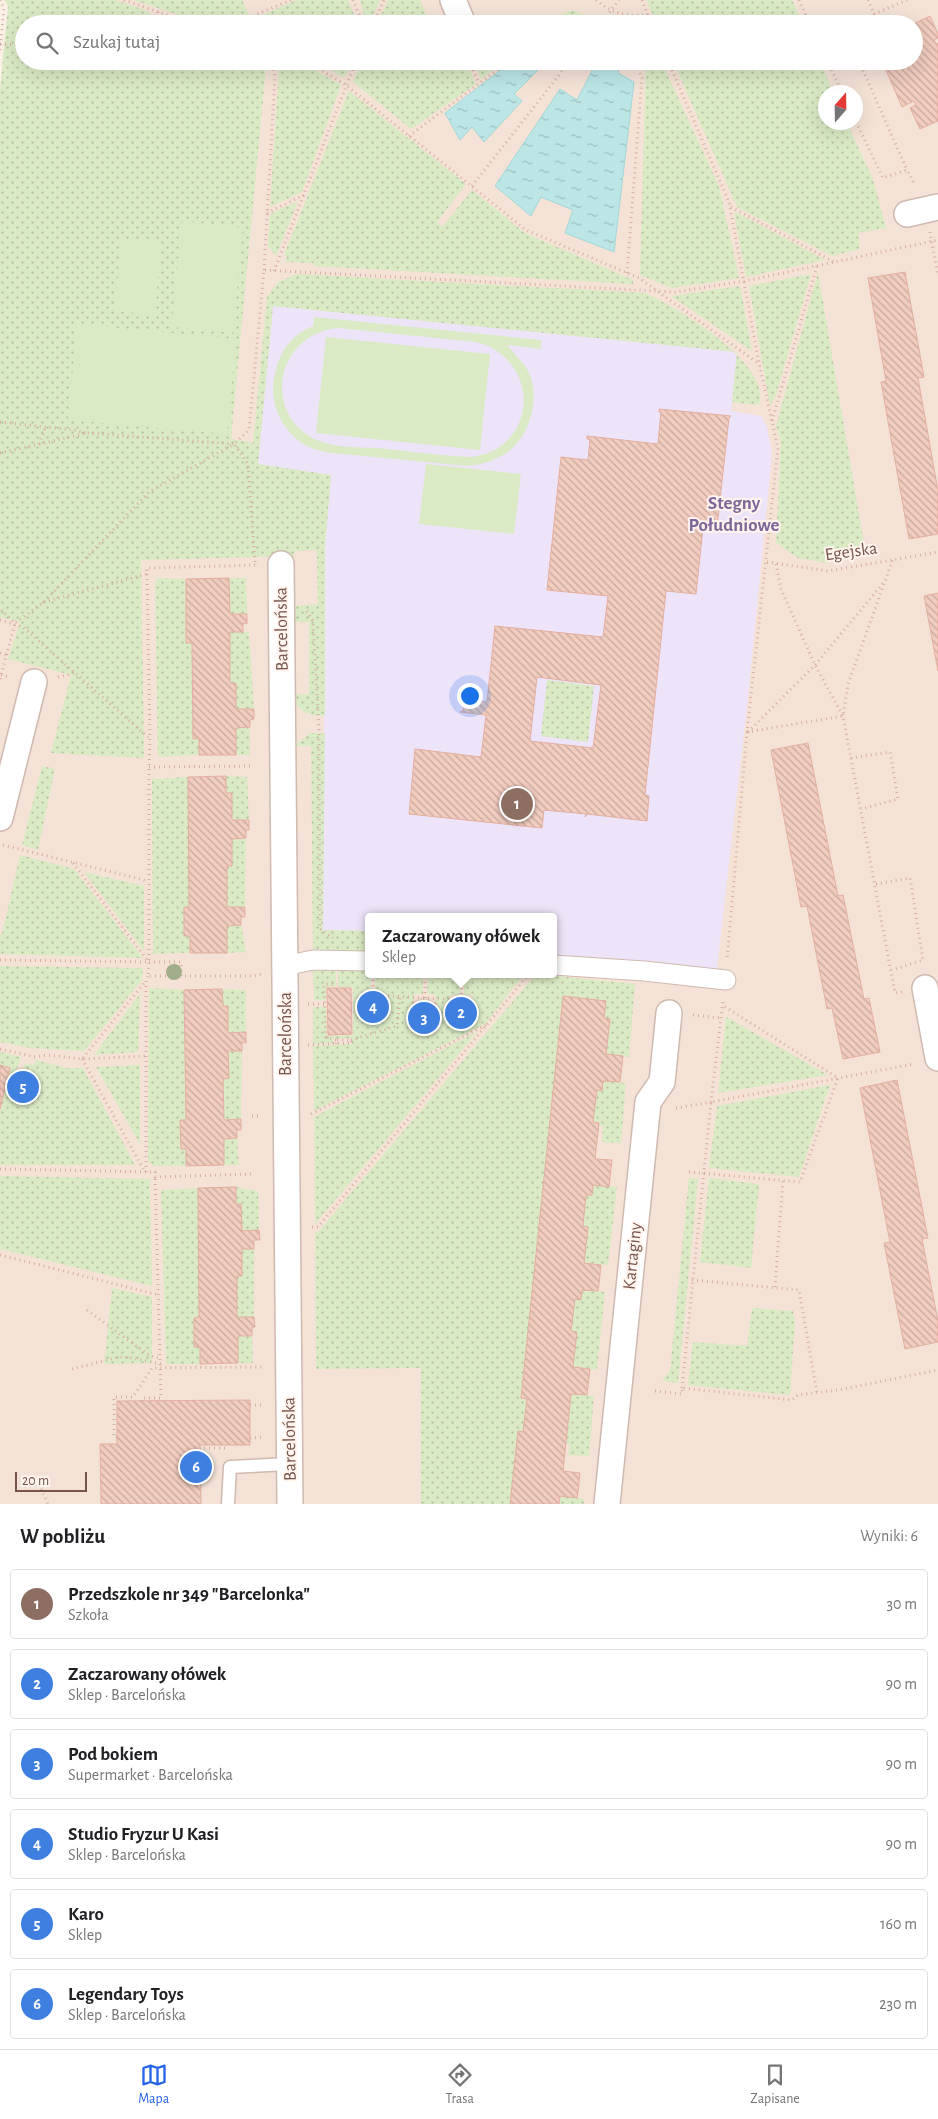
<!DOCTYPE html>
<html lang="pl">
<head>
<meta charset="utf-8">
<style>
	body { margin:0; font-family:"Alegreya Sans",sans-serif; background:#f2f2f2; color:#202124 }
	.compass { position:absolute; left:818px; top:85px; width:45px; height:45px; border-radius:50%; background:#fff; box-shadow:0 5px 20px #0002; rotate:20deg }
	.scale { position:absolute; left:15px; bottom:12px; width:72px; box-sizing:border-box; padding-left:5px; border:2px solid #76544b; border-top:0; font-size:14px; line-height:18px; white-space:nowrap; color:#76544b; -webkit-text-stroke:4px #fff5ee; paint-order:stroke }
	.you { position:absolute; left:469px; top:695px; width:18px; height:18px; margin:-12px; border:4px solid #fff; border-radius:50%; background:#1a73e8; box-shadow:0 0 0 8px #1a73e833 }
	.badge { display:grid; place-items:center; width:32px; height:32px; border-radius:50%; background:#2563eb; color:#fff; font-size:16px; font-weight:700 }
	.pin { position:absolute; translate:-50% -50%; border:2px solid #fff; box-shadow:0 1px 5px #0006 }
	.popup { position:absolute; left:365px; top:913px; width:192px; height:65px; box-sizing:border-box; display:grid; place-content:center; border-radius:5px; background:#fff; filter:drop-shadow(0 1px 4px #0005); font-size:16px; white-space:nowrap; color:#757577 }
	.popup b { font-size:19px; color:#202124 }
	.popup::after { content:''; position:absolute; left:50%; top:100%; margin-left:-10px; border:10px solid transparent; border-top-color:#fff }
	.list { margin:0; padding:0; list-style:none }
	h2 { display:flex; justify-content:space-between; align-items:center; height:65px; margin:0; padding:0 20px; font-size:21px }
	h2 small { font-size:16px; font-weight:400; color:#757577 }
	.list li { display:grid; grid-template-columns:32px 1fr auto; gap:15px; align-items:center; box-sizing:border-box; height:70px; margin:0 10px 10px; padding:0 10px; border:1px solid #e0e0e0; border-radius:5px }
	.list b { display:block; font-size:19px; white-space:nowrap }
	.list p { margin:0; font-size:16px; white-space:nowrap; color:#757577 }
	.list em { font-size:16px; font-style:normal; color:#757577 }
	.icon { flex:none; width:28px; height:28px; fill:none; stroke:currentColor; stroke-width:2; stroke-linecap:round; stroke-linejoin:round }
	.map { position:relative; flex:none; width:938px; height:1504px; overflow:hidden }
	.search { position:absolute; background:#fff; box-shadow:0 5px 20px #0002; left:15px; right:15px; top:15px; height:55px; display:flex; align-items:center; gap:12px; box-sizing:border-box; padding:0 18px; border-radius:28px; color:#757577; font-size:19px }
	.sheet { height:545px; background:#fff }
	nav { display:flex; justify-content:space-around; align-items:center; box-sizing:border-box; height:70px; border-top:1px solid #e0e0e0; background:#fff; font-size:14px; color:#757577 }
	nav a { display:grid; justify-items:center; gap:2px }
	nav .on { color:#2563eb }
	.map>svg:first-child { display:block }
	.residential { fill:#f4e2d6; fill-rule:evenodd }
	.education { fill:#eee4f9 }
	.green { fill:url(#green-dots) }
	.pitch { fill:#daeac5; fill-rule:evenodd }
	.water { fill:url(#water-ripples); stroke:#a2d7d8 }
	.building { fill:url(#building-back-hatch); stroke:#e4afa0; fill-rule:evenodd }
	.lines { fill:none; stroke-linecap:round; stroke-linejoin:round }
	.service-casing { stroke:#d0b9af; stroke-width:15 }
	.pedestrian-casing { stroke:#d0b9af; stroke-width:21 }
	.minor-casing { stroke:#d0b9af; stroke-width:28 }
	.path { stroke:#d7aea2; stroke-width:3; stroke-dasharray:1 4; stroke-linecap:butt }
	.service { stroke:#fff; stroke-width:12 }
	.pedestrian { stroke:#fff; stroke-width:19 }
	.minor { stroke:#fff; stroke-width:25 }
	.tree { fill:#a2ad8c }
	.labels { text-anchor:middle; stroke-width:4; stroke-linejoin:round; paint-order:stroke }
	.street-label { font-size:18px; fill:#76544b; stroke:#fff5ee }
	.neighbourhood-label { font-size:19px; font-weight:bold; fill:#816799; stroke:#fff5ee }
</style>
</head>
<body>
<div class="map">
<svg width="938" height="1504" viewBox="0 0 938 1504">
	<defs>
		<pattern id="green-dots" width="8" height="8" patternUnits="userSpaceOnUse" patternTransform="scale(1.25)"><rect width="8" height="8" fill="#daeac5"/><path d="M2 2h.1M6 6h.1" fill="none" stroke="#b5c0a2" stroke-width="1.8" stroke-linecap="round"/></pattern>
		<pattern id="water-ripples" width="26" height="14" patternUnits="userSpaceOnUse" patternTransform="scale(1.25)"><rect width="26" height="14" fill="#bce6e6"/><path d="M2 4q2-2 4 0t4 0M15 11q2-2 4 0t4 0" fill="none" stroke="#9dbdbc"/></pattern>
		<pattern id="building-back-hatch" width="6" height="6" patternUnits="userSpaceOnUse" patternTransform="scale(1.25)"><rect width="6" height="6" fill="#f1ccbf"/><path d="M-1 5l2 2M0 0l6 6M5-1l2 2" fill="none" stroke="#c8a89d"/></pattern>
	</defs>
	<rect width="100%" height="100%" fill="#fcf1e7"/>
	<!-- residential -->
	<path class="residential" d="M62,0H938V1504H0V418L266,68L183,61H914V24H38ZM826,92H856V122H826ZM368,917H554V974H368Z"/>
	<!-- education -->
	<polygon class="education" points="273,306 737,352 731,411 761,416 767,427 772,454 748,697 717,968 712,974 554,957 554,917 368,917 368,931 323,930 325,547 331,475 258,465"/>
	<!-- green -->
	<g class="green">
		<path d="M4,0H115L148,11L155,24H24V48L22,49H24V61H183L266,67L231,439L253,443L267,297L278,282L297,274L645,293C678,308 768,361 760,403L756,405L732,402L737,352L273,306L258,464L331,475L325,547V716C309,716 295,711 292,694H309V622H293L294,608L296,606L318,604L317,550L295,551L294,556L141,560L144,758L51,753L71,675L8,659L20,622L0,617V90L8,6Z"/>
		<polygon points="134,0 242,0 253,24 232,24 181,16"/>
		<polygon points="296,0 348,0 358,24 261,24 259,19 261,16"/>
		<polygon points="360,0 380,0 369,24 366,24"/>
		<polygon points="388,0 420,0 430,24 377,24"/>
		<polygon points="646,0 792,0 803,24 657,24"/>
		<polygon points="572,10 598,20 596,24 540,24"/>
		<polygon points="315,61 352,61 347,74 343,77"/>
		<polygon points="361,61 466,61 476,84 411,129 353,82"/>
		<polygon points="473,61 506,61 481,79"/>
		<polygon points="646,61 661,61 719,186 739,278 672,288 640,275"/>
		<polygon points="673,61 819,61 834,92 826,92 826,122 847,123 873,179 886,228 858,233 860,249 832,256 737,207"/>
		<polygon points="303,63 341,85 302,192 270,207 279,68"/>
		<polygon points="349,91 466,184 437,222 442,227 472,190 525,233 633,280 633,284 314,266 314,263 285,262 287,257 284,255"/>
		<polygon points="298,201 276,256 268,246 270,214"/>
		<polygon points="736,212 825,260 746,277 734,213"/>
		<polygon points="818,272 866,556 827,563 798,558 776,543 781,441 776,426"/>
		<polygon points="811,274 776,395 770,406 749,286"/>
		<polygon points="740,286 752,351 671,296"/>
		<polygon points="158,578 186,579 186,642 192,643 193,738 199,738 199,755 158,757 155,583"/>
		<polygon points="229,578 246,578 247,614 230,614"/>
		<polygon points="230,632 249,632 254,709 236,709 236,683 230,683"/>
		<polygon points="547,680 594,686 588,742 541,736"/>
		<polygon points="250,727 250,755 236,755 236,728"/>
		<polygon points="310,733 325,733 323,930 368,931 368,952 313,951 311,746 295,746"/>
		<polygon points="42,766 55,769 38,850 22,845"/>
		<polygon points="226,776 247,777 249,820 232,820 226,793"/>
		<polygon points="188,777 189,907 184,907 184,936 190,936 190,953 153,954 152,779"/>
		<polygon points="246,838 245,907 227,907 227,866 232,866 232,839"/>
		<polygon points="20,855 74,869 143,958 0,954 0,934 2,934"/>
		<polygon points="84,872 144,886 144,951"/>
		<polygon points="241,925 246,952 227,953 227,926"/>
		<polygon points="0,966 143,968 142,980 84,1051 30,1048 0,1042"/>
		<polygon points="313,969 336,970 336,986 326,987 326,1000 314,1000"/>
		<polygon points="338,970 368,970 368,974 371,974 371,997 360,997 361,1016 386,1016 386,997 375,997 375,974 423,974 423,994 414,994 413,1032 435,1033 436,995 427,994 428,974 460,974 460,995 450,995 449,1021 472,1022 473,995 464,995 464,974 524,974 485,1024 314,1111 313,1046 352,1044 352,1038 333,1039 333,1043 313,1044 313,1007 326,1007 327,1036 353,1035 353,987 338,987"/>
		<polygon points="536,974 635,984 629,1057 606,1054 610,1019 604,1018 606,1001 563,996 521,1398 527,1399 523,1432 518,1431 510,1504 421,1504 421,1368 316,1369 315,1232 318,1232"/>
		<polygon points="149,988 184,990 186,1120 180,1120 181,1148 186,1149 186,1166 154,1166 148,1161"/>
		<polygon points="222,989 246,990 246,1032 228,1033 228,1006 223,1006"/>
		<polygon points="140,994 138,1052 94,1055"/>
		<polygon points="726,1017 828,1075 718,1093"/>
		<polygon points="478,1031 315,1224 314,1117"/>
		<polygon points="228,1051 242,1051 241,1119 224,1120 223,1079 229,1078"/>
		<polygon points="0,1052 21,1057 17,1069 20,1070 12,1100 26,1103 33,1074 23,1071 25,1063 34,1065 36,1060 67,1068 83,1068 135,1165 0,1165 0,1109 10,1068 0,1065"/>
		<polygon points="140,1065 140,1144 96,1067"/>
		<polygon points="603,1081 626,1083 621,1143 602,1142 603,1126 599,1126 599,1123 593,1122 597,1090 602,1091"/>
		<polygon points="830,1085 799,1177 709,1168 717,1106"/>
		<polygon points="237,1138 239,1165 224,1165 224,1139"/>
		<polygon points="0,1176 150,1179 152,1286 0,1249"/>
		<polygon points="689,1177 698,1179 678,1383 662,1381 670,1371"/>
		<polygon points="709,1178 759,1184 751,1268 700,1262"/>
		<polygon points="593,1185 617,1187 608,1265 584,1263 588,1227 583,1226 586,1195"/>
		<polygon points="236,1187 258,1191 259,1230 242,1231 241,1204 236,1204"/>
		<polygon points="198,1188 199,1317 194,1318 194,1346 200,1347 200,1364 166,1364 161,1190"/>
		<polygon points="242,1249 254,1249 254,1317 237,1317 237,1276 242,1276"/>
		<polygon points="112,1288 152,1297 152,1363 104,1364"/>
		<polygon points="582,1290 605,1292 597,1370 573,1367 577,1332 571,1331 575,1299"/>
		<polygon points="752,1308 793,1311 795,1323 790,1395 688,1385 693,1342 747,1346"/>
		<polygon points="238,1336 252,1336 253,1363 238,1363"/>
		<polygon points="571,1394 594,1396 589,1456 568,1455 570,1445 566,1444"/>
		<polygon points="560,1496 584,1499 584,1504 559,1504"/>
	</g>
	<!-- pitch -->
	<g class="pitch">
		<polygon points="182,221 243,228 233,333 171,327"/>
		<polygon points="121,239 161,242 155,315 115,311"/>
		<path d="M314,317L541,340V349L507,345C514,353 521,360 527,369C542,396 530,440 503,455C491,462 480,465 467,466C432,463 398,459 364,456C346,454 323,454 307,446C283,433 269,404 274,378C279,353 289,336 313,326ZM338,328L475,342C524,352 542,414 501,446C493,452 483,455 472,457C441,456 409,451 377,448C358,447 334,448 317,440C260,414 277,333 338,328Z"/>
		<polygon points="77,324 236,339 227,434 68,420"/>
		<polygon points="326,337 490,354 480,450 316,433"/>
		<polygon points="426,464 521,474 514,534 419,524"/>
	</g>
	<!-- water -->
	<g class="water">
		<polygon points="512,61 515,61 522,68 531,61 547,61 514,94 522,101 484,142 472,127 460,140 445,113"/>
		<polygon points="597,61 620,61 618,73 634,82 614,252 565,233 573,210 541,197 531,216 495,186 560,89 577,100"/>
	</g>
	<!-- building -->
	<g class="building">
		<polygon points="930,16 938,34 938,38 934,40 936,44 938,43 938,121 920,129 910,108 916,105 914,101 902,107 882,61 914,61 914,24 913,24"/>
		<polygon points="905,272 924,377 918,378 938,491 938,534 909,539 881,382 886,381 868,278"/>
		<path d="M659,409L731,416L729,418L717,527L719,530L703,528L696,594L666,591L645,795L649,796L647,821L587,814L585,817L586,814L544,810L542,828L409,814L415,749L481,757L486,715L460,712L463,711L464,701L462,699L487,702L495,626L603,637L608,596L547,590L561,457L588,460L590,439H587V436L658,444L661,411L659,412ZM537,677L601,685L593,748L530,741Z"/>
		<polygon points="229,578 230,614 247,614 247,624 243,623 243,632 230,632 230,683 236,683 236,709 254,709 254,719 250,720 250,727 236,728 236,755 199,755 199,738 193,739 192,643 186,643 186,579"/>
		<polygon points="938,593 938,671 924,596"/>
		<polygon points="808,743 838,896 843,895 864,999 869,998 880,1052 843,1059 832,1008 827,1009 807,906 801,907 771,750"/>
		<polygon points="226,776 226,793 232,793 232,820 249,820 249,830 246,830 246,838 232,839 232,866 227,866 227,907 245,907 245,917 241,917 241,925 227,926 227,953 190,953 190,936 184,936 184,907 189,907 188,777"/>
		<polygon points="327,988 351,988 352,1034 328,1035"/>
		<polygon points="222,989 223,1006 228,1006 228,1033 246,1032 246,1043 242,1042 242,1051 228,1051 229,1078 223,1079 224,1120 241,1119 241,1130 237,1130 237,1138 224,1139 224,1165 186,1166 186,1149 181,1149 180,1120 186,1120 184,990"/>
		<polygon points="563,996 606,1001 604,1018 610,1019 606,1054 623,1056 620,1082 603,1081 602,1091 597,1090 593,1122 599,1123 595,1159 612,1160 609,1187 593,1185 592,1195 586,1195 583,1226 588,1227 584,1263 601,1265 599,1284 598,1291 582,1290 581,1300 575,1299 571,1331 577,1332 573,1367 590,1369 587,1395 571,1394 563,1471 580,1473 578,1492 577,1498 560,1496 559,1504 510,1504 518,1431 523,1432 527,1399 521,1398"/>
		<rect x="360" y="997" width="26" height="19"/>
		<polygon points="413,1002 436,1003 435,1033 412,1032"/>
		<polygon points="449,1003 473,1004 473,1022 449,1021"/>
		<polygon points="0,1065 10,1068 0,1109"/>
		<polygon points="20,1070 33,1073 26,1103 12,1100"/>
		<polygon points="897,1080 928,1238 922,1239 938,1321 938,1342 905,1349 884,1243 890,1242 860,1088"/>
		<polygon points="236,1187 236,1204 241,1204 242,1231 259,1230 260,1240 254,1240 254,1249 242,1249 242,1276 237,1276 237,1317 254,1317 255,1327 252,1327 252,1336 238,1336 238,1363 200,1364 200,1347 194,1347 194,1318 199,1317 198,1188"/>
		<polygon points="250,1400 250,1445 200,1445 201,1504 101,1504 100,1444 117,1444 117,1401"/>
	</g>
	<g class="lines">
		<!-- service casing -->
		<g class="service-casing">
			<polyline id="service" points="228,1504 230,1467 289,1464"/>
		</g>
		<!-- pedestrian casing -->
		<g class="pedestrian-casing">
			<g id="pedestrian">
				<polyline points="554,965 644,971 726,980"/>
				<polyline points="284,966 313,960 368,961"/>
			</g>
		</g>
		<!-- minor casing -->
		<g class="minor-casing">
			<g id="minor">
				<polyline points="453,0 463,24"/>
				<polyline points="907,214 938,207"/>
				<polyline points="281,564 290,1504"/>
				<polyline points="0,818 34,682"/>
				<polyline points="925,988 938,1058"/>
				<polyline points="607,1504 648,1102 662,1082 669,1013"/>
			</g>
		</g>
		<!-- path -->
		<g class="path">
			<polyline points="124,0 179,19 210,24"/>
			<polyline points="353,0 363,24"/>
			<path d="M596,0C615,15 624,16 648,15"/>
			<polyline points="642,0 651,24"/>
			<polyline points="799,0 810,24"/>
			<polyline points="868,0 877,21 870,24"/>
			<polyline points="158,12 159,24"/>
			<polyline points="874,14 907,0"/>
			<polyline points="253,16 291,0"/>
			<polyline points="373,24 384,0"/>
			<polyline points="600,24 619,0"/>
			<polyline points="625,24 625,16"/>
			<polyline points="0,44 24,45"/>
			<polyline points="0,50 4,8 0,0"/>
			<polyline points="221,61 269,65 293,61"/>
			<polyline points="305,61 346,85 526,230 639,278 758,363"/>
			<polyline points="469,61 479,83"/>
			<polyline points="668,61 729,202 759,363 778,448 747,732 727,960"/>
			<polyline points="827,61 842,92"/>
			<polyline points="859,61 907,170"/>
			<polyline points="856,122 883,178 907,170 915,185"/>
			<polyline points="847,123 848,122"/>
			<polyline points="409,136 509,61"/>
			<polyline points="472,186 570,61"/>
			<polyline points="731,207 834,262"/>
			<polyline points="267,213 304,195"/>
			<polyline points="930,232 938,275"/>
			<polyline points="264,270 275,77 273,65"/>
			<polyline points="274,271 356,61"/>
			<polyline points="627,273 642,78 635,61"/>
			<polyline points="772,421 817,266"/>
			<polyline points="0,422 73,430 87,433"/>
			<polyline points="39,444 45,428"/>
			<polyline points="0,453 88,433 234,444 149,492 44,602 15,623 0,609"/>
			<polyline points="255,562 248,464 234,444 249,430 264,270 675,292 745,281 938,240"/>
			<polyline points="767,562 828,571 938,552"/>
			<polyline points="776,564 781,589 815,665 843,716 895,993 903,992"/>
			<polyline points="147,574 150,739 149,767 149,962"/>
			<polyline points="44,602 147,574 147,568 258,565"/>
			<polyline points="307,611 313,621 319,732 320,929 333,938"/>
			<polyline points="0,620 23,627 150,739"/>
			<polyline points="0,653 6,655"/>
			<polyline points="1,675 10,677"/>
			<polyline points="58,677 71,674 75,671"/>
			<polyline points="0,679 15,623"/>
			<polyline points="747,732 843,716 848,684 893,559"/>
			<polyline points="748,732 815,665 885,581"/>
			<polyline points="851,758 890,752 898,799 861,809"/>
			<polyline points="149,767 252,766"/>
			<polyline points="3,845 148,881"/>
			<polyline points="73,863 148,961"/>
			<polyline points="876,884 910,878 923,960 892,970"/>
			<polyline points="0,960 149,962 148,976 254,976 262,974"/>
			<polyline points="149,962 181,962 181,976"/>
			<polyline points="373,980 373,996"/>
			<polyline points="373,995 462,1000"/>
			<polyline points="425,1003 425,974"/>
			<polyline points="308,1004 328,1004"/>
			<polyline points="461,1004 462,974"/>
			<polyline points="693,1015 721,1018"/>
			<polyline points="336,1040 326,1037 324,986 326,984 337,984"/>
			<polyline points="351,1040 397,1026 400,997"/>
			<polyline points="308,1045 352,1043 351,1040 336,1040 336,1044"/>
			<polyline points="0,1049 35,1057 47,1055 82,1059 145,1056"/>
			<polyline points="83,1058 145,982"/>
			<polyline points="82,1059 145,1172"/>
			<polyline points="676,1108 711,1102 723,1001"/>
			<polyline points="311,1114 486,1025"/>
			<polyline points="252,1116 262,1116"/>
			<polyline points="0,1169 155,1172 155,1177 251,1174"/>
			<polyline points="146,1172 146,981 148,976"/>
			<polyline points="689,1172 800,1182 838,1078 722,1005"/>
			<polyline points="312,1227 318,1227 529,974"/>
			<polyline points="0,1255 159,1295"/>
			<polyline points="692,1280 799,1290 817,1393"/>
			<polyline points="775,1287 783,1181"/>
			<polyline points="87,1310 150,1356 161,1358"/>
			<polyline points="72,1369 119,1357 133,1358 161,1364"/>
			<polyline points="682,1388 711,1102 914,1064"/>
			<polyline points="655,1391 682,1394 682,1388 792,1400 798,1395 838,1390 938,1370"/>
			<polyline points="142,1401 142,1398 161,1398 155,1177"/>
			<polyline points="250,1405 264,1405"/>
			<polyline points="117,1437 114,1437 114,1397 133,1397 152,1368 265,1367"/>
			<polyline points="250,1438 265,1437"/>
			<polyline points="212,1468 203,1468 203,1448 225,1448"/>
			<polyline points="41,1489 48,1504"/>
		</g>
		<!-- service -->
		<use href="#service" class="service"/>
		<!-- pedestrian -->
		<use href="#pedestrian" class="pedestrian"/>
		<!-- minor -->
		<use href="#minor" class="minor"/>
	</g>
	<!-- trees -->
	<circle class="tree" cx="174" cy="972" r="8"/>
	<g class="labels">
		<!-- street labels -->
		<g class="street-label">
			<text transform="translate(851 551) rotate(-8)" y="6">Egejska</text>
			<text transform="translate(281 629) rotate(-91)" y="6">Barcelońska</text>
			<text transform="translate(285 1034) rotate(-90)" y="6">Barcelońska</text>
			<text transform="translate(632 1256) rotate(-84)" y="6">Kartaginy</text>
			<text transform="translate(289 1439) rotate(-91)" y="6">Barcelońska</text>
		</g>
		<!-- neighbourhood labels -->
		<g class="neighbourhood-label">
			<text x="734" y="509">Stegny<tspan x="734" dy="22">Południowe</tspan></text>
		</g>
	</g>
</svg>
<svg class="compass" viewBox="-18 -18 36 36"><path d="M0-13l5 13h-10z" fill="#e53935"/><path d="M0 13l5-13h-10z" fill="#757577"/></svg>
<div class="scale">20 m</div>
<div class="you"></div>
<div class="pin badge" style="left:517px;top:804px;background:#8d6e63">1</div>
<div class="pin badge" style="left:461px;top:1013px;background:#3f7fe0">2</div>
<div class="popup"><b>Zaczarowany ołówek</b>Sklep</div>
<div class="pin badge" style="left:424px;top:1018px;background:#3f7fe0">3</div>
<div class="pin badge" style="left:373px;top:1007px;background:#3f7fe0">4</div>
<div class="pin badge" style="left:23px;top:1087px;background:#3f7fe0">5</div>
<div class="pin badge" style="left:196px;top:1467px;background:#3f7fe0">6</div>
<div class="search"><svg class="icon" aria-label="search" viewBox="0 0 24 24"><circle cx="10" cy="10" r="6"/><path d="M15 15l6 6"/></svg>Szukaj tutaj</div>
</div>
<section class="sheet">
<h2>W pobliżu<small>Wyniki: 6</small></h2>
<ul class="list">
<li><span class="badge" style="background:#8d6e63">1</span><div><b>Przedszkole nr 349 &quot;Barcelonka&quot;</b><p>Szkoła</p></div><em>30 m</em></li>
<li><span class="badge" style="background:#3f7fe0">2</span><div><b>Zaczarowany ołówek</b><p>Sklep · Barcelońska</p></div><em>90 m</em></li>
<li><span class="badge" style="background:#3f7fe0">3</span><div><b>Pod bokiem</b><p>Supermarket · Barcelońska</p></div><em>90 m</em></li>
<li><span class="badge" style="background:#3f7fe0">4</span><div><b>Studio Fryzur U Kasi</b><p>Sklep · Barcelońska</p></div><em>90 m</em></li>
<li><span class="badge" style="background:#3f7fe0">5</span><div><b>Karo</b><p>Sklep</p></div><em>160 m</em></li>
<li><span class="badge" style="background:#3f7fe0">6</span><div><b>Legendary Toys</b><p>Sklep · Barcelońska</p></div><em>230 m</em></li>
</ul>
</section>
<nav>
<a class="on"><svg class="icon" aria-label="map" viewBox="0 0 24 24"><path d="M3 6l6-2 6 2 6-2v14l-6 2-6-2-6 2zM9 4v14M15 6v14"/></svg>Mapa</a>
<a><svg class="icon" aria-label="directions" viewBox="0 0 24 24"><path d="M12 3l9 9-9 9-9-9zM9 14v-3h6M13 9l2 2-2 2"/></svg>Trasa</a>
<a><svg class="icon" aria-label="saved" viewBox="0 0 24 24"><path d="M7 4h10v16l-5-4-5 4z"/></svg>Zapisane</a>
</nav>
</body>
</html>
